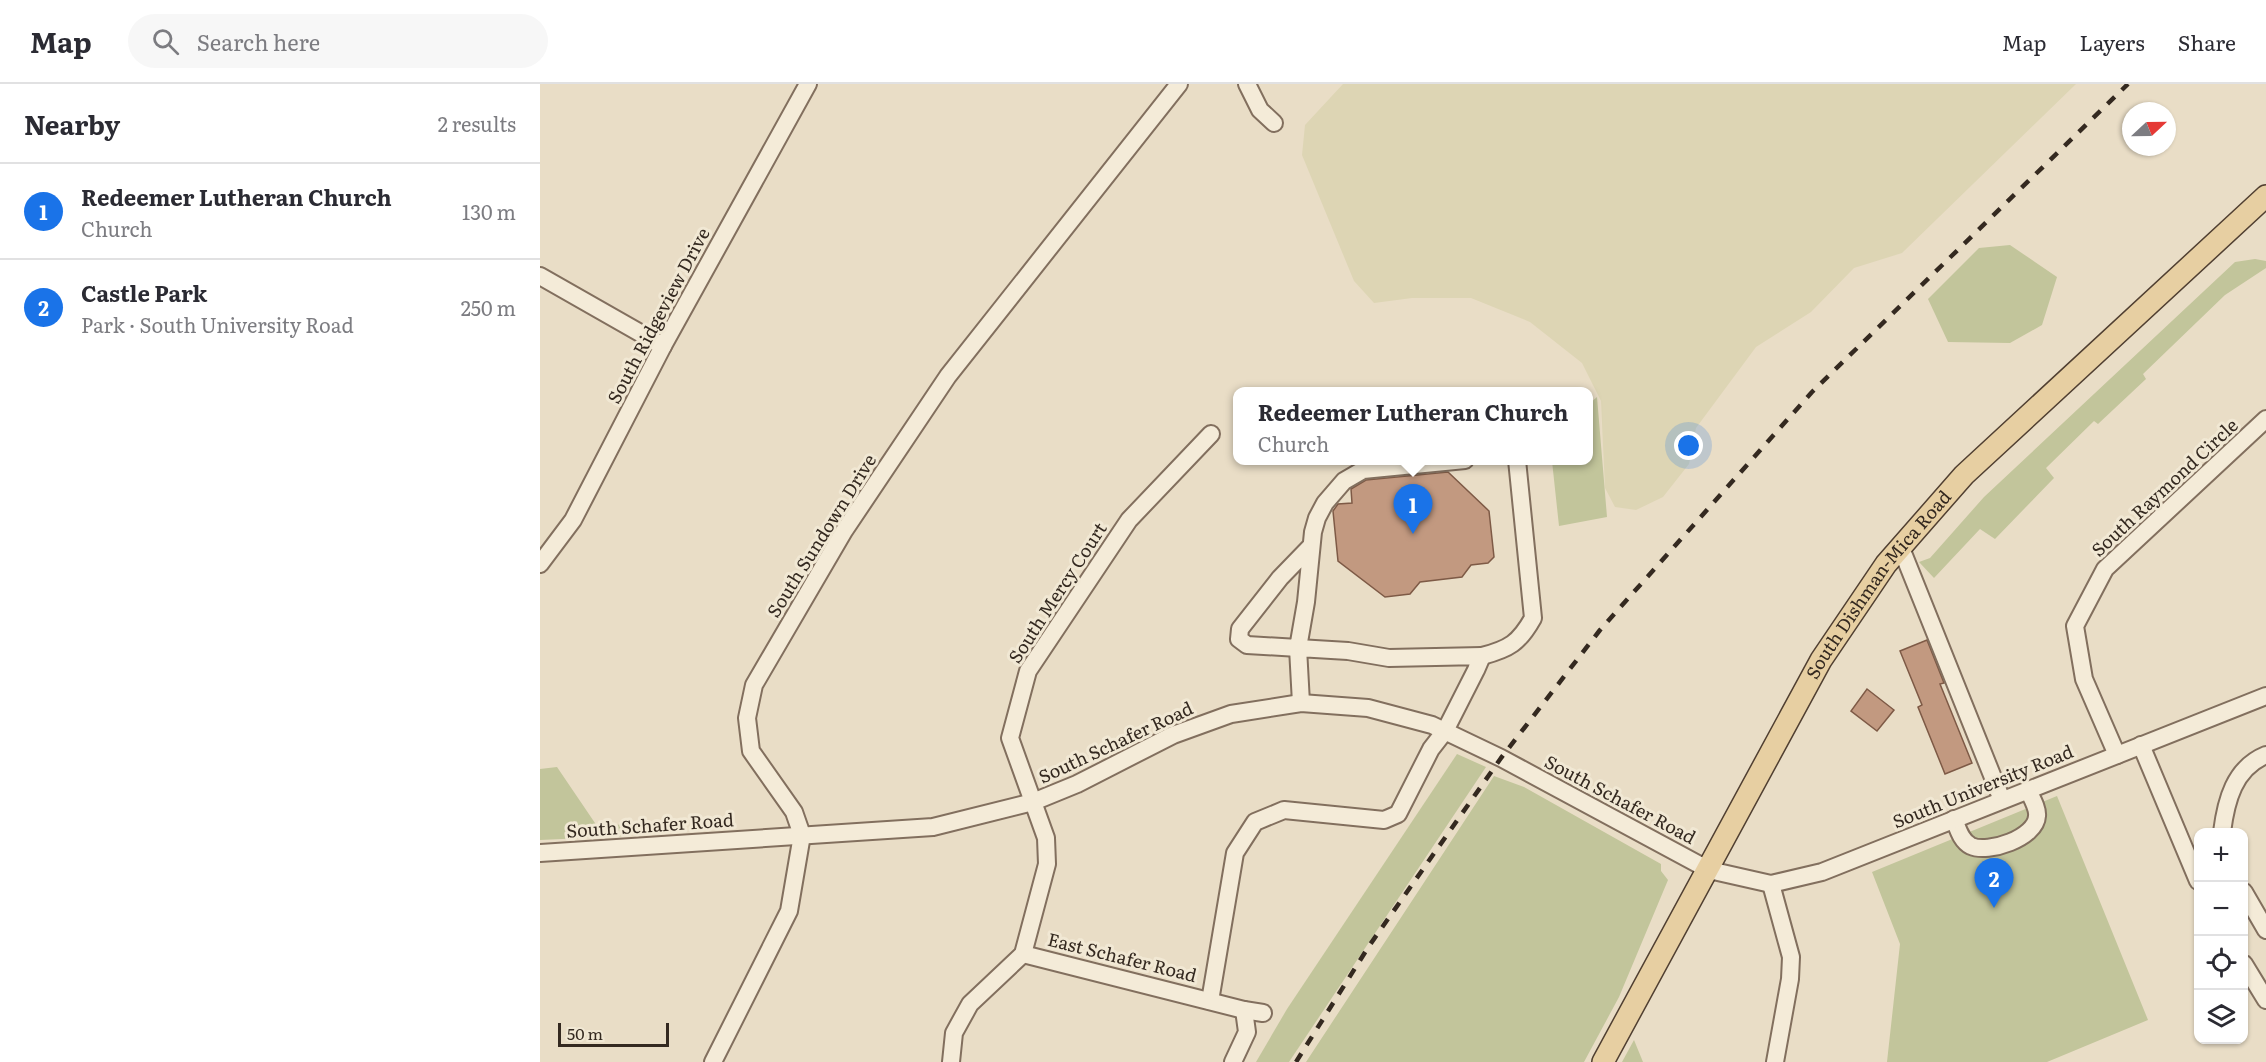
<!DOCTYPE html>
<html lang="en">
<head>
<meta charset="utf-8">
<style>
	body { margin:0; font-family:Literata,serif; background:#f7f7f7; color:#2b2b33 }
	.controls { position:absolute; right:18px; bottom:18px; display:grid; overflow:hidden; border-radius:12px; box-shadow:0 2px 4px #0004 }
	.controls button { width:54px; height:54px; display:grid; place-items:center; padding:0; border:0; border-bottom:2px solid #e1e1e2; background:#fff; color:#2b2b33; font:30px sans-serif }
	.compass { position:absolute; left:1582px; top:18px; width:54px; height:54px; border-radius:50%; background:#fff; box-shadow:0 2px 4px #0004; rotate:68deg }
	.scale { position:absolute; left:18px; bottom:15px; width:111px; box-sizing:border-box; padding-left:6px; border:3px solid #342920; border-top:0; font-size:16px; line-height:21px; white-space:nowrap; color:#342920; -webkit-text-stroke:4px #f1e8d4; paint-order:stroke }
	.you { position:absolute; left:1149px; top:362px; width:21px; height:21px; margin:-15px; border:4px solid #fff; border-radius:50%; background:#1a73e8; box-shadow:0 0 0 9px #1a73e833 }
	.badge { display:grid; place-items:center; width:39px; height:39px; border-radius:50%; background:#1a73e8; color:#fff; font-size:20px; font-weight:700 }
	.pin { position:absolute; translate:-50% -50px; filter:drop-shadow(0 2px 3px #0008) }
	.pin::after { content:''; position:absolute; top:32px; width:21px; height:18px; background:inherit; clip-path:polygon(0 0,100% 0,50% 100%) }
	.popup { position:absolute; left:693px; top:303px; width:360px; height:78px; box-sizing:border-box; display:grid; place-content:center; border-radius:12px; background:#fff; filter:drop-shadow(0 2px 4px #0005); font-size:20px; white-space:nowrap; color:#7c7c81 }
	.popup b { font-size:22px; color:#2b2b33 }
	.popup::after { content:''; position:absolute; left:50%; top:100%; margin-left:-12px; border:12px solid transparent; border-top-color:#fff }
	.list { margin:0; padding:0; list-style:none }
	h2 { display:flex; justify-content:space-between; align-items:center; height:78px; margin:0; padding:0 24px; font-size:26px }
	h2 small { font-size:20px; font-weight:400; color:#7c7c81 }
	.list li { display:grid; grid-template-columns:39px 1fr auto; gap:18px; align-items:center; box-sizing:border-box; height:96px; padding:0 24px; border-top:2px solid #e1e1e2 }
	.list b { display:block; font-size:22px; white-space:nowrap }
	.list p { margin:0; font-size:20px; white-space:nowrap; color:#7c7c81 }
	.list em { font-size:20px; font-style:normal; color:#7c7c81 }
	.icon { flex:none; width:33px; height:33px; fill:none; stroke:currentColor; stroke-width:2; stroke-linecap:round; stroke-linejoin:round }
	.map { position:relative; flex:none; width:1726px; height:978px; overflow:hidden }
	header { display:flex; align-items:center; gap:36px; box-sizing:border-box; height:84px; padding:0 30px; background:#fff; border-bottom:2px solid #e1e1e2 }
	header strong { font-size:28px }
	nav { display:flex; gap:33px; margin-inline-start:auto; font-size:21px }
	.search { width:420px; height:54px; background:#f7f7f7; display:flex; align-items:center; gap:15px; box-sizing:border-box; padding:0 21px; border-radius:33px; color:#7c7c81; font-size:22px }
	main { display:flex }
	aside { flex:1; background:#fff }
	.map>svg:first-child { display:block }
	.farmland { fill:#ddd5b4 }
	.green { fill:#c2c59b }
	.building { fill:#c29980; stroke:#7e5a46; stroke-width:1.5 }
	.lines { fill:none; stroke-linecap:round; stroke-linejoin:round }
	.minor-casing { stroke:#826f5e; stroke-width:20 }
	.major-casing { stroke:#503f31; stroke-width:24 }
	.minor { stroke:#f4ebd8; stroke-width:16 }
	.major { stroke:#e7cfa2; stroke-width:21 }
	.rail { stroke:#342920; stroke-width:4.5; stroke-dasharray:10 10; stroke-linecap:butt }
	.labels { text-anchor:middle; stroke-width:6; stroke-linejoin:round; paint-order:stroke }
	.street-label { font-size:18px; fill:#342920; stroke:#f1e8d4 }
</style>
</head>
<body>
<header>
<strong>Map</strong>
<div class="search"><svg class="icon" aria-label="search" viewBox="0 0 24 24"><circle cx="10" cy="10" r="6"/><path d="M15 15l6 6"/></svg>Search here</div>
<nav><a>Map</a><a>Layers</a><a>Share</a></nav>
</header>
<main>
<aside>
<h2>Nearby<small>2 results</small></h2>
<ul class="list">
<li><span class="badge">1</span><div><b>Redeemer Lutheran Church</b><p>Church</p></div><em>130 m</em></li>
<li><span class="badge">2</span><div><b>Castle Park</b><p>Park · South University Road</p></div><em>250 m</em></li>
</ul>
</aside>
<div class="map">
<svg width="1726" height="978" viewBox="0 0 1726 978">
	<rect width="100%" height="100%" fill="#e9ddc6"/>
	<!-- farmland -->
	<polygon class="farmland" points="803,0 1536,0 1362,169 1314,184 1271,228 1216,263 1156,344 1149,380 1123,413 1096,426 1075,423 1065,404 1061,317 1042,279 990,238 931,214 872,214 834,219 814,197 762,71 765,41"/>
	<!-- green -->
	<g class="green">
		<polygon points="1470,161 1517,193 1502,241 1470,259 1408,258 1388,215 1439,164"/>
		<polygon points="1715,175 1726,177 1726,184 1685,211 1603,290 1606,295 1558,340 1554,337 1506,384 1514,394 1455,455 1440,445 1394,494 1379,478 1390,474 1444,413 1695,178"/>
		<polygon points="1057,313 1067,433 1019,442 1012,377 1048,376 1049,320"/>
		<polygon points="917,670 946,683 749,978 716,978 747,925"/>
		<polygon points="17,683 57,742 89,740 89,752 0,756 0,685"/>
		<polygon points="954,692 984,703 1121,780 1121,787 1128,796 1079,913 1044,978 766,978"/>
		<polygon points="1517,712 1608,936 1507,978 1347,978 1360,860 1332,788"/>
		<polygon points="1094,956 1103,978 1082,978"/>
	</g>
	<!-- building -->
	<g class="building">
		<polygon points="908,388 949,427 954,473 948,479 931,481 922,493 880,498 870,510 845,513 798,477 793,427 798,420 812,419 811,405 826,396"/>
		<polygon points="1387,556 1404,599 1400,600 1432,679 1405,690 1378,623 1382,621 1360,567"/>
		<polygon points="1327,605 1354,626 1337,647 1311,627"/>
	</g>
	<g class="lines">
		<!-- minor casing -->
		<g class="minor-casing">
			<g id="minor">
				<polyline points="707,0 720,26 734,39"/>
				<polyline points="0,192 123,262"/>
				<polyline points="771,462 740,494 700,545 699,555 707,561 758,564 766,518 773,448 777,434 785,419 804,397 823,386 925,376"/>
				<polyline points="1361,464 1462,716"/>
				<polyline points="0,480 33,436 123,262 268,0"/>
				<path d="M942,572C969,565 979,559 993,534L977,376"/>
				<polyline points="1601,661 1658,797"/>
				<polyline points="1577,671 1544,595 1535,542 1565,485 1726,335"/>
				<path d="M1414,735C1418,745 1421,757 1431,762C1448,770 1496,754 1497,732C1498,724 1491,713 1488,706"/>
				<path d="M1682,748C1686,717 1694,684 1726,671"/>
				<polyline points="0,769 393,743 493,718 537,700 633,651 691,630 761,619 828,624 892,641 961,674 1169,786 1231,800 1282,788 1726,612"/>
				<polyline points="1231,800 1251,873 1250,895 1235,978"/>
				<polyline points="1704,808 1726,846"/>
				<polyline points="483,870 704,926 723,929"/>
				<polyline points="1704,880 1726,916"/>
				<polyline points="670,917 695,769 715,738 744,726 844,736 858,730 891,665 905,647 936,586 942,572 849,574 808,567 758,564 761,619"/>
				<polyline points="173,978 249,827 262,751 254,728 211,667 207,634 214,601 304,447 408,292 639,0"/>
				<polyline points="411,978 414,949 430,920 483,870 507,780 506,754 470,654 488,587 589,436 671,350"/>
				<polyline points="693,978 707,948 704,926"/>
			</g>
		</g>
		<!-- major casing -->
		<g class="major-casing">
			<g id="major">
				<path id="s1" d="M1063,978L1281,576L1346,480L1424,391L1726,112"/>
			</g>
		</g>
		<!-- minor -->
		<use href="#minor" class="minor"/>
		<!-- major -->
		<use href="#major" class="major"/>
		<!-- rail -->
		<polyline class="rail" points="756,978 829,862 961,674 1060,546 1272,308 1588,0"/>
	</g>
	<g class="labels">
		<!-- street labels -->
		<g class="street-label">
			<text transform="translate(119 232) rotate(-62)" y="6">South Ridgeview Drive</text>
			<text transform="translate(1625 404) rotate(-43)" y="6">South Raymond Circle</text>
			<text transform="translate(282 452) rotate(-58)" y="6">South Sundown Drive</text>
			<text dy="6" stroke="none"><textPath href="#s1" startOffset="552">South Dishman-Mica Road</textPath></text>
			<text transform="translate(518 509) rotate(-57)" y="6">South Mercy Court</text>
			<text transform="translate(576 659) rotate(-25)" y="6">South Schafer Road</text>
			<text transform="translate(1443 703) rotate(-22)" y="6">South University Road</text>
			<text transform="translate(1080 716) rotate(28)" y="6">South Schafer Road</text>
			<text transform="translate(110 742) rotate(-4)" y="6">South Schafer Road</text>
			<text transform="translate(582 874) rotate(14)" y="6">East Schafer Road</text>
		</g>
	</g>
</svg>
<div class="controls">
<button>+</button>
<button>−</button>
<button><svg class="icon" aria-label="locate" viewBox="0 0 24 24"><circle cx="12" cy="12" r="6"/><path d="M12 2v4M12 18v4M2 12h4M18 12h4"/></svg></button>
<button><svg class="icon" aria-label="layers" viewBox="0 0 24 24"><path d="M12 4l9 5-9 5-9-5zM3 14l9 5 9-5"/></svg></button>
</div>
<svg class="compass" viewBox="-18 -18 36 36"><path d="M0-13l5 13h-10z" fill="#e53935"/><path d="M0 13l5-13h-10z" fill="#7c7c81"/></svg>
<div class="scale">50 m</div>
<div class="you"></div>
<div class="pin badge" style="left:873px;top:450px">1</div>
<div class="popup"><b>Redeemer Lutheran Church</b>Church</div>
<div class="pin badge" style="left:1454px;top:824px">2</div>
</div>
</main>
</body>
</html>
